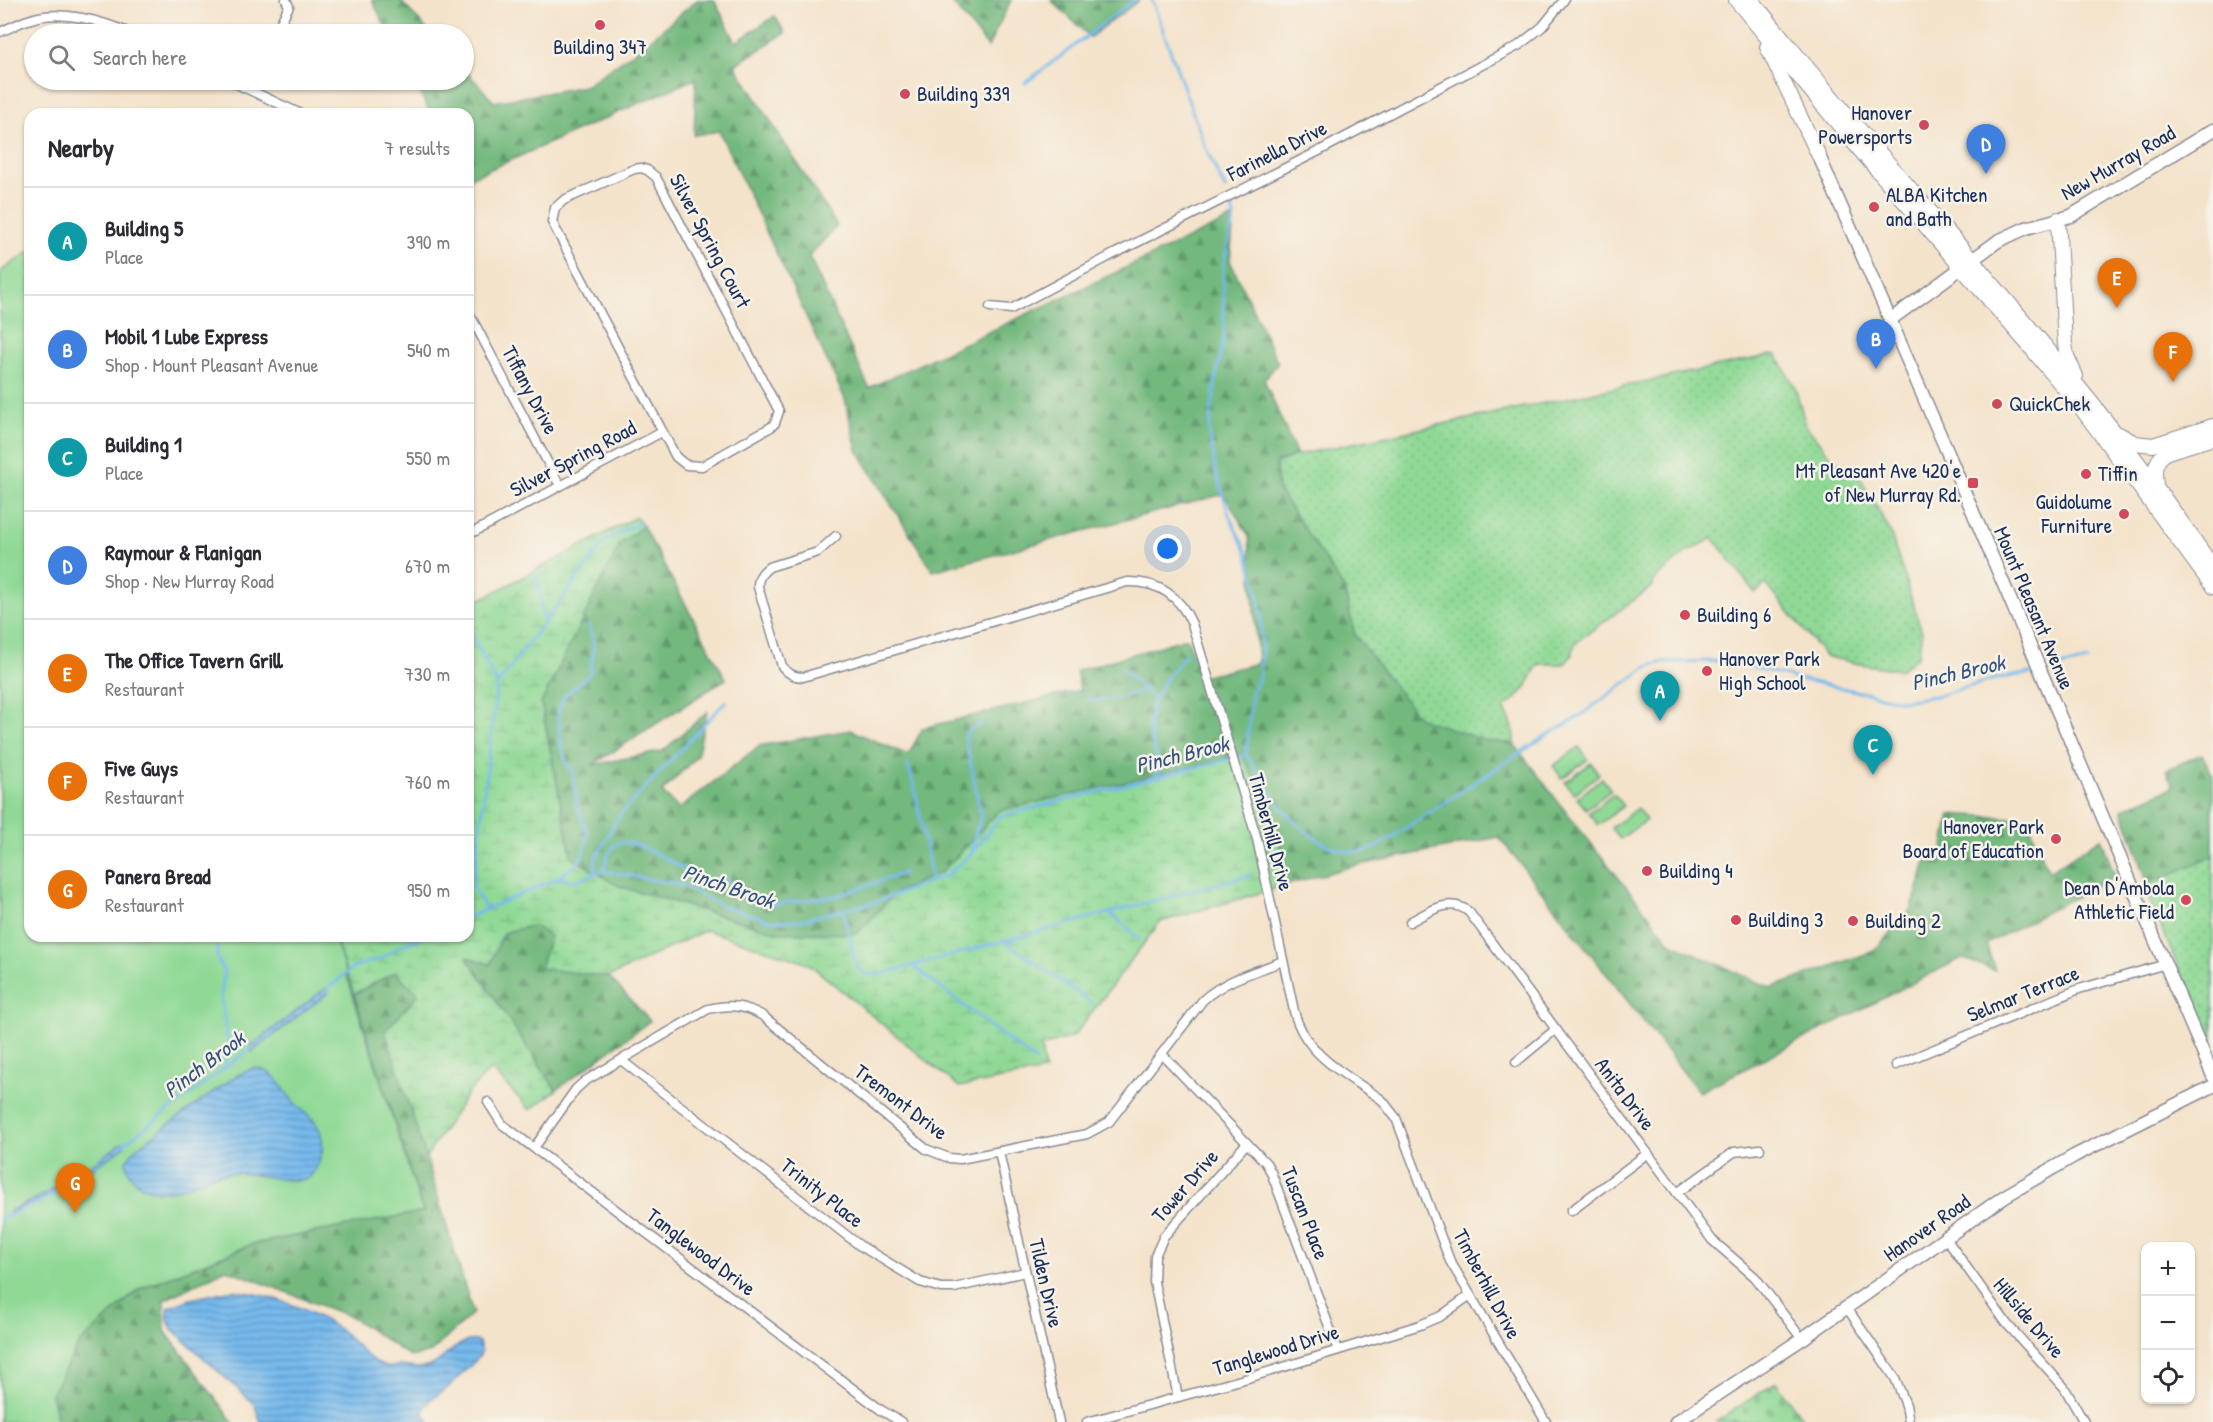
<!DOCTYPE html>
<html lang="en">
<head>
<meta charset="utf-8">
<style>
	body { margin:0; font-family:"Patrick Hand",sans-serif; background:#f7f7f7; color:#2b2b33 }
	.controls { position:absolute; right:18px; bottom:18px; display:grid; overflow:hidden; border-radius:12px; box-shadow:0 2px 4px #0004 }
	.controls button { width:54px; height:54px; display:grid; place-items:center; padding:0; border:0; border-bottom:2px solid #e1e1e2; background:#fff; color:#2b2b33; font:30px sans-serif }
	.you { position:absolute; left:1168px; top:549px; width:21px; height:21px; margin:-15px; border:4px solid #fff; border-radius:50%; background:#1a73e8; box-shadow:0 0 0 9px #1a73e833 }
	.badge { display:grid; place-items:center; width:39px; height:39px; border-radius:50%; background:#b45309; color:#fff; font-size:20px; font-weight:700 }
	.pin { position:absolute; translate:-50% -50px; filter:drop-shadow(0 2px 3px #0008) }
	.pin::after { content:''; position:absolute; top:32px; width:21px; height:18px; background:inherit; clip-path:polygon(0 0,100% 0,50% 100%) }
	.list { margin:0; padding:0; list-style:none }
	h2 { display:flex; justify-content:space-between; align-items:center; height:78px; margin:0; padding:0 24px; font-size:26px }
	h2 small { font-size:20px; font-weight:400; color:#7c7c81 }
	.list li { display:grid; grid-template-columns:39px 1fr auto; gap:18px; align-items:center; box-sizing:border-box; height:108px; padding:0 24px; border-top:2px solid #e1e1e2 }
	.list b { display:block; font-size:22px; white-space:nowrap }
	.list p { margin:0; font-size:20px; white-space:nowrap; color:#7c7c81 }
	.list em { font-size:20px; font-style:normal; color:#7c7c81 }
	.icon { flex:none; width:33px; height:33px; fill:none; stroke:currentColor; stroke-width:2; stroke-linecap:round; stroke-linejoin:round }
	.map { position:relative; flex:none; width:2213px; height:1422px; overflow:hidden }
	.search { position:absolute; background:#fff; box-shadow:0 2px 4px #0004; left:24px; top:24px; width:450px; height:66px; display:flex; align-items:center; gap:15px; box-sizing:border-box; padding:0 21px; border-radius:33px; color:#7c7c81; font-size:22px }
	.panel { position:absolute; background:#fff; box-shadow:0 2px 4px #0004; left:24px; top:108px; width:450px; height:834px; border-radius:18px }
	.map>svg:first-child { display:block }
	.grass { fill:#8fd995; stroke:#55847a; stroke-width:1.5 }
	.forest { fill:url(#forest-firs); stroke:#47746e; stroke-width:1.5 }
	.wetland { fill:url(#wetland-marsh); stroke:#55847a; stroke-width:1.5 }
	.cemetery { fill:url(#cemetery-stones); stroke:#55847a; stroke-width:1.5 }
	.park { fill:url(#park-dots); stroke:#55847a; stroke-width:1.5 }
	.water { fill:url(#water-rules); stroke:#4874a5; stroke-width:1.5 }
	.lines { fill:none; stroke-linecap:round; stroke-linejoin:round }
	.stream { stroke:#76b9ec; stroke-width:3 }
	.street-casing { stroke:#888994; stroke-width:11 }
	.secondary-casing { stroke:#888994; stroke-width:15 }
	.primary-casing { stroke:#888994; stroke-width:16 }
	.street { stroke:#fff; stroke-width:8 }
	.secondary { stroke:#fff; stroke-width:12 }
	.primary { stroke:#fff; stroke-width:14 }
	.poi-dot { fill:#d1495b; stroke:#f7f3e8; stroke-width:2 }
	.labels { text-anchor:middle; stroke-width:5; stroke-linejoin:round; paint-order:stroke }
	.poi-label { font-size:21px; fill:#1b2f5e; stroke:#f7f3e8; text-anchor:start }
	.street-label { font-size:21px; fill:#1b2f5e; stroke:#f7f3e8 }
	.water-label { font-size:22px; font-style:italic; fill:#325282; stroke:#f7f3e8 }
</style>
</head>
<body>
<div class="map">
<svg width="2213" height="1422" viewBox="0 0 2213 1422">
	<defs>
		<pattern id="forest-firs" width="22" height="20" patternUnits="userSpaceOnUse" patternTransform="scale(1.5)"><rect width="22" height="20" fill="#73b97e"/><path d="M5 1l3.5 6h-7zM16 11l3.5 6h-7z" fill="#5e976a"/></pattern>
		<pattern id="wetland-marsh" width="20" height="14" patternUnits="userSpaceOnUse" patternTransform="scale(1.5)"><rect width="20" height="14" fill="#8fd995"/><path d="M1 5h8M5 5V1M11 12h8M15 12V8" fill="none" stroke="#7bbb83"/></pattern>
		<pattern id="cemetery-stones" width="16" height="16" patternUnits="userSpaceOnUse" patternTransform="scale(1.5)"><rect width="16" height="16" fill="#8fd995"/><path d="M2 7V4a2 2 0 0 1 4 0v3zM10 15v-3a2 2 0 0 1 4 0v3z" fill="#7bbb83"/></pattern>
		<pattern id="park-dots" width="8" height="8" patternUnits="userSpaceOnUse" patternTransform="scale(1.5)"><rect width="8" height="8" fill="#8fd995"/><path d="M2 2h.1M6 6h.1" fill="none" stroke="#7bbb83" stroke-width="1.8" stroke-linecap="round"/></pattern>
		<pattern id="water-rules" width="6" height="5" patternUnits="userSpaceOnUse" patternTransform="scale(1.5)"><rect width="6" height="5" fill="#76b9ec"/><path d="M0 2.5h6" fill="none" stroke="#6097c2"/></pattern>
	</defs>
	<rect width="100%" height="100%" fill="#f7f3e8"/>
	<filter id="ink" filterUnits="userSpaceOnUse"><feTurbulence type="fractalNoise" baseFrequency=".0167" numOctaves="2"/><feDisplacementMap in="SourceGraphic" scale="12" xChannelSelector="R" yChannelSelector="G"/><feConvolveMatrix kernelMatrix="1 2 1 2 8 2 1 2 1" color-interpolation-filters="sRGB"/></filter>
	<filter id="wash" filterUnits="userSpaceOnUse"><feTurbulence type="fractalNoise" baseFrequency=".008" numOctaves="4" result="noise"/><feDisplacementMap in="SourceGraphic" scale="24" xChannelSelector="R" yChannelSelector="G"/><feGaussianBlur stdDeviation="1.35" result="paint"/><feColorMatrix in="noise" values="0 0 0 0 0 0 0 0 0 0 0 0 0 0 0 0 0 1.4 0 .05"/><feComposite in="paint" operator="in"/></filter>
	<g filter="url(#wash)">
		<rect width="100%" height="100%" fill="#f4e3cb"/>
		<!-- grass -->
		<g class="grass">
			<polygon points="30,251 30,936 334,936 423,1212 253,1244 139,1289 51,1394 58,1422 0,1422 0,272"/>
			<polygon points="1579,747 1588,759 1562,778 1553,766"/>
			<polygon points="1591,763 1599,774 1574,794 1565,782"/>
			<polygon points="1602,778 1611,790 1586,809 1577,798"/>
			<polygon points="1614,794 1623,806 1598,825 1589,813"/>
			<polygon points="1637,808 1646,820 1620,839 1611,828"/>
		</g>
		<!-- forest -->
		<g class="forest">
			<polygon points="372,0 400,0 431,34 389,34"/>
			<polygon points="697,0 714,0 736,42 775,16 785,33 735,65 837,226 809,256 869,388 1234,217 1230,261 1278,363 1264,380 1297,455 1276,463 1278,489 1344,588 1355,635 1459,731 1487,741 1514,744 1569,816 1671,943 1771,988 1874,951 1912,908 1926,862 1941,862 1950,814 2027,819 2049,872 2101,838 2115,876 1986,944 1995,971 1962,958 1699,1092 1499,837 1349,867 1284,886 1278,826 999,811 942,872 895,893 857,934 780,933 618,886 571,857 541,703 620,544 643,526 726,679 592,765 663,751 707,712 697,756 662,792 679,809 759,746 850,730 908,755 923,728 1080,690 1076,671 1187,638 1202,677 1258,663 1249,536 1224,494 933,571 857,450 845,399 719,131 694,135 696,79 678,86 468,179 468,114 431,114 413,80 464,80 464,69 494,102 585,86 644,45"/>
			<polygon points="950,0 1011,0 988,47"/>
			<polygon points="1051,0 1139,0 1090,37"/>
			<polygon points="2202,754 2213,776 2213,857 2148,884 2122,809 2173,787 2166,770"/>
			<polygon points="534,925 550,936 540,968 609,977 650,1021 556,1090 466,956 490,964 502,933"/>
			<polygon points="395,972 419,994 385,1031 426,1157 473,1313 431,1352 411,1357 351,1317 226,1269 164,1300 165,1331 233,1422 58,1422 51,1394 79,1344 139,1289 253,1244 423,1212 354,994"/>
		</g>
		<!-- wetland -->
		<polygon class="wetland" points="636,517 643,526 620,544 541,703 571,857 618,886 780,933 857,934 895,893 942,872 999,811 1242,755 1278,826 1284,886 1160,922 1074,1036 1041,1047 1045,1071 959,1087 809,964 706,930 609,977 540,968 550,936 534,925 503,933 490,964 467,957 556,1090 530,1110 491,1069 468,1093 426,1157 385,1031 419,994 395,972 354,994 334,936 468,936 468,606"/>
		<!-- cemetery -->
		<polygon class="cemetery" points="1776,1382 1805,1422 1716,1422"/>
		<!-- park -->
		<g class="park">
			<path d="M1776,354L1795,387L1806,426L1833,459L1861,479L1890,531L1922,632L1918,656L1900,670L1859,664L1825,656L1766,584L1755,593L1713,538L1687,552L1653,581V586L1575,643L1572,655L1566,663C1556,667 1548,661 1538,665L1526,687L1516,699L1504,707L1513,727L1514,744L1487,741L1419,718L1355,635L1344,588L1278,489L1276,463L1297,455Z"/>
			<polygon points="2213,856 2213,1047 2144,888 2148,884"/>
		</g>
		<!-- water -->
		<g class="water">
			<polygon points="326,988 329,992 252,1052 250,1047"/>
			<path d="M253,1068C277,1070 279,1085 293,1101C299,1108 307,1113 313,1120C329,1138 323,1163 308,1179C277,1183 258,1172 230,1173C197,1174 177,1203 142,1186C131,1180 127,1172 126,1161L136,1148L236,1076Z"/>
			<polygon points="123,1142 125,1146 67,1187 10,1213 10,1211 64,1184"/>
			<path d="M233,1290C271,1295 308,1308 340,1330C355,1340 368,1363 387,1367C392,1368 395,1365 400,1366C411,1366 420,1371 432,1365C445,1359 463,1334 479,1342L481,1349L480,1356L449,1387L430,1400L424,1408V1415L430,1422H405L392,1417L381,1422H261L254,1404L172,1329C168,1322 166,1316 169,1307L191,1299Z"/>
		</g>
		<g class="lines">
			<!-- stream -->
			<g class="stream">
				<polyline points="1152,0 1206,149 1225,189"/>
				<polyline points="1025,83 1135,0"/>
				<polyline points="1231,203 1234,216 1223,266 1224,338 1216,376 1209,430 1215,468 1229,515 1247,553 1256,586 1261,614 1262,646 1259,678 1252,692 1246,755"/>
				<polyline points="536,574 544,622"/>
				<polyline points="468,626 497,685"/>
				<polyline points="1123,669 1154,699"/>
				<polyline points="2051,669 2087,661"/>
				<path d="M1087,700C1107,700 1126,698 1144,689"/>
				<polyline points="908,765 914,785 932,880"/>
				<path d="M1157,776C1161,762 1155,754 1152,741C1142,705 1165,679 1186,654"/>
				<polyline points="971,851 981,815 965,736 968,731 982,723"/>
				<path d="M604,871C606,861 608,848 619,843C634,837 684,870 700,878L711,880L718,878L727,881L753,900L769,905L836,896L904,873"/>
				<polyline points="594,875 596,858 618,817 726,701"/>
				<polyline points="558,878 576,865 583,854 588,835 577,805 573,771 566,762 561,745 558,712 565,695 590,674 594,645 589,625"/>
				<polyline points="486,908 473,888 497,685 606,540 638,523"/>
				<polyline points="843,910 857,967 865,974 877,975 1250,875"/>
				<polyline points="1110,913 1140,939"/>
				<path d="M468,917L558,878L573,881L604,871L681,885L722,906L772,921L801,920L876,902L947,875L971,854L1001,816L1246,755C1257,766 1260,779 1269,791C1287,818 1321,851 1354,852C1362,852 1370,849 1377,847L1547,735L1574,720L1647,667L1663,662L1722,661L1737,663L1794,678L1904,701L1940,695L1995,679L2032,673"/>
				<polyline points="218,936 217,958 224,971 221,998 228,1047 224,1069"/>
				<polyline points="1005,941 1091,1003"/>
				<polyline points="913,966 1035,1061"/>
				<polyline points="325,991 354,967 383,958 400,946 427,936"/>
				<polyline points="122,1145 253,1047"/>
				<polyline points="0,1219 42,1201 60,1190"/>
			</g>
		</g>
	</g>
	<g filter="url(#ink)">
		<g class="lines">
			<!-- street casing -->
			<g class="street-casing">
				<g id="street">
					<path d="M0,32C10,28 20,22 31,19C61,9 103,21 132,34"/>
					<polyline points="275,34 289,6 286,0"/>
					<polyline points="228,80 301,114"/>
					<polyline points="249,89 254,80"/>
					<polygon points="641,168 647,170 656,177 779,411 775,423 771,427 702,466 686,465 676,457 552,222 555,208 564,200 634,169"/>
					<polyline points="990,307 1011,309 1112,255 1319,151 1518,46 1542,27 1564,0"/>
					<polyline points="468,311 560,486"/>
					<polyline points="468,535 662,432"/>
					<path d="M836,536L818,552L769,567C761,573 758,578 758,587L782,666C788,674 794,677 803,677L1127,582C1158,581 1180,596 1192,624L1257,839L1294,1011C1305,1056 1347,1075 1382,1100L1396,1118L1450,1261L1546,1422"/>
					<path d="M1410,922C1428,912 1450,896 1469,912L1712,1240L1755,1277L1802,1339"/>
					<polyline points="1162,1054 1266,1163 1271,1172 1338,1350"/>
					<polyline points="621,1060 859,1245 920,1282 941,1288 954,1288 1025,1272"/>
					<polyline points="1516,1062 1556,1029"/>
					<polyline points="1896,1065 2079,989 2166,964"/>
					<polyline points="488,1102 502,1124 881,1410 901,1422"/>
					<path d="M534,1148L576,1089L585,1081L708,1009C729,1004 744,1005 763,1016L926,1149L949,1158L960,1159L1087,1134L1109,1122L1203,1000C1226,979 1255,972 1283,961"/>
					<polyline points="999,1152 1059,1422"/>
					<polyline points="1677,1193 1734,1152 1760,1149"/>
					<polyline points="1571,1211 1648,1153"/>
					<polyline points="1945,1237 2007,1324 2064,1387 2084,1422"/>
					<polyline points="1847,1308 1895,1378 1906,1405 1909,1422"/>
					<polyline points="1178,1397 1154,1282 1155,1256 1164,1236 1247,1143"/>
					<polyline points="1087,1422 1248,1378 1420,1325 1441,1316 1469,1296"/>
				</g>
			</g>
			<!-- secondary casing -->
			<g class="secondary-casing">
				<g id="secondary">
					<polyline points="1819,156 1944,444 2213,1076"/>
					<polyline points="1890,320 1998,241 2026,228 2071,216 2213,130"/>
					<polyline points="1676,1422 1802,1339 2005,1196 2074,1156 2213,1086"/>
				</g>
			</g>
			<!-- primary casing -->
			<g class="primary-casing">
				<g id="primary">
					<polyline points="1736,0 1852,141 2030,347 2084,412 2213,587"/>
					<path d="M1752,0C1869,147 1998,283 2114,431C2149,475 2181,521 2213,567"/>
					<polyline points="1767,47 1819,156"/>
					<polyline points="2058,219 2065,344 2067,356 2076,376"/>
					<polyline points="2119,434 2135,443 2153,445 2213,426"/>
					<path d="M2156,485C2154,470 2154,461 2167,452L2213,438"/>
				</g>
			</g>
			<!-- street -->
			<use href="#street" class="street"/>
			<!-- secondary -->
			<use href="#secondary" class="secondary"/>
			<!-- primary -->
			<use href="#primary" class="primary"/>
		</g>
	</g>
	<!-- markers -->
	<g class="poi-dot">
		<circle cx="600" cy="25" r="6"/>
		<circle cx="905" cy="94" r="6"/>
		<circle cx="1924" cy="125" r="6"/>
		<circle cx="1874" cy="207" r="6"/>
		<circle cx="1997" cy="404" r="6"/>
		<circle cx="2086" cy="474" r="6"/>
		<rect x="1967" y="477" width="12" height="12" rx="3"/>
		<circle cx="2124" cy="514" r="6"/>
		<circle cx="1685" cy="615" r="6"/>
		<circle cx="1707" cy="671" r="6"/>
		<circle cx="2056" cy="839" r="6"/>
		<circle cx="1647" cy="871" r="6"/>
		<circle cx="2186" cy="900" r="6"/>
		<circle cx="1736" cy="920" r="6"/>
		<circle cx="1853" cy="921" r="6"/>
	</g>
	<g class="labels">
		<!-- poi labels -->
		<g class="poi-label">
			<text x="600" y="54" text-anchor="middle">Building 347</text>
			<text x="917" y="101">Building 339</text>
			<text x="1912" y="120" text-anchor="end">Hanover<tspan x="1912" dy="24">Powersports</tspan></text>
			<text x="1886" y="202">ALBA Kitchen<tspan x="1886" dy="24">and Bath</tspan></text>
			<text x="2009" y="411">QuickChek</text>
			<text x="1961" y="478" text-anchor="end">Mt Pleasant Ave 420'e<tspan x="1961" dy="24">of New Murray Rd.</tspan></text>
			<text x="2098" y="481">Tiffin</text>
			<text x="2112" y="509" text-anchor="end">Guidolume<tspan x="2112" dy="24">Furniture</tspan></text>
			<text x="1697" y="622">Building 6</text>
			<text x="1719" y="666">Hanover Park<tspan x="1719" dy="24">High School</tspan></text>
			<text x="2044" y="834" text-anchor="end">Hanover Park<tspan x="2044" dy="24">Board of Education</tspan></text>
			<text x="1659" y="878">Building 4</text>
			<text x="2174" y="895" text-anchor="end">Dean D'Ambola<tspan x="2174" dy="24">Athletic Field</tspan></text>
			<text x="1748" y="927">Building 3</text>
			<text x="1865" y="928">Building 2</text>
		</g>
		<!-- street labels -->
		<g class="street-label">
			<text transform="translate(1277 151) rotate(-27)" y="7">Farinella Drive</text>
			<text transform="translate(2118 163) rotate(-30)" y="7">New Murray Road</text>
			<text transform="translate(710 241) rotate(62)" y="7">Silver Spring Court</text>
			<text transform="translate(530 390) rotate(62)" y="7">Tiffany Drive</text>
			<text transform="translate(573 459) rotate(-28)" y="7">Silver Spring Road</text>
			<text transform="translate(2034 608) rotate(67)" y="7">Mount Pleasant Avenue</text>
			<text transform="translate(1271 832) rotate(75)" y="7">Timberhill Drive</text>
			<text transform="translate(2023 994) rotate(-22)" y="7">Selmar Terrace</text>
			<text transform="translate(1625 1094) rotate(53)" y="7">Anita Drive</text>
			<text transform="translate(901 1102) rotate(37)" y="7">Tremont Drive</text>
			<text transform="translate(1185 1186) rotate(-49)" y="7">Tower Drive</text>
			<text transform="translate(822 1193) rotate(38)" y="7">Trinity Place</text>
			<text transform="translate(1305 1213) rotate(69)" y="7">Tuscan Place</text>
			<text transform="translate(1927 1228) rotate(-35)" y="7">Hanover Road</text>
			<text transform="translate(701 1252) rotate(37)" y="7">Tanglewood Drive</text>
			<text transform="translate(1046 1283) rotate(77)" y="7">Tilden Drive</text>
			<text transform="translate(1487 1284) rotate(62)" y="7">Timberhill Drive</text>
			<text transform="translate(2029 1318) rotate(50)" y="7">Hillside Drive</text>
			<text transform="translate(1276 1350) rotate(-17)" y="7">Tanglewood Drive</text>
		</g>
		<!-- water labels -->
		<g class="water-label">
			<text transform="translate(1958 672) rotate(-13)" y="8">Pinch Brook</text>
			<text transform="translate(1182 754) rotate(-14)" y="8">Pinch Brook</text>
			<text transform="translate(729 886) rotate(19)" y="8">Pinch Brook</text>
			<text transform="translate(204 1064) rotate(-37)" y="8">Pinch Brook</text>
		</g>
	</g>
</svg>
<div class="controls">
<button>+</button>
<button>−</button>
<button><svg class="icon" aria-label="locate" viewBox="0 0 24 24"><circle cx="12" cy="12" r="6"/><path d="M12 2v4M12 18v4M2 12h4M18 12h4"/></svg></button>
</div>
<div class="you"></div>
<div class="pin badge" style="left:1660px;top:721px;background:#0f9aa8">A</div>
<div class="pin badge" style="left:1876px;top:369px;background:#3f7fe0">B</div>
<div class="pin badge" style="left:1873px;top:775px;background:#0f9aa8">C</div>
<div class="pin badge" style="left:1986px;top:174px;background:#3f7fe0">D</div>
<div class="pin badge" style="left:2117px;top:308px;background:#e8710a">E</div>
<div class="pin badge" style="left:2173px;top:382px;background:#e8710a">F</div>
<div class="pin badge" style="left:75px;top:1213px;background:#e8710a">G</div>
<div class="search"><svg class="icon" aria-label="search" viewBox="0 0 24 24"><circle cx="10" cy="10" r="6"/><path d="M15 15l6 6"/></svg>Search here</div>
<section class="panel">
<h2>Nearby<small>7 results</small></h2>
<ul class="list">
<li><span class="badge" style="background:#0f9aa8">A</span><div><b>Building 5</b><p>Place</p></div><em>390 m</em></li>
<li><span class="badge" style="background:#3f7fe0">B</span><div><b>Mobil 1 Lube Express</b><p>Shop · Mount Pleasant Avenue</p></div><em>540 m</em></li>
<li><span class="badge" style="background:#0f9aa8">C</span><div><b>Building 1</b><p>Place</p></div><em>550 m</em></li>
<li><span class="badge" style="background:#3f7fe0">D</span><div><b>Raymour &amp; Flanigan</b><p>Shop · New Murray Road</p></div><em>670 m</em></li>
<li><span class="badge" style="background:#e8710a">E</span><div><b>The Office Tavern Grill</b><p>Restaurant</p></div><em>730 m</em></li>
<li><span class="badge" style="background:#e8710a">F</span><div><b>Five Guys</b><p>Restaurant</p></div><em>760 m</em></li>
<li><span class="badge" style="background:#e8710a">G</span><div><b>Panera Bread</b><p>Restaurant</p></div><em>950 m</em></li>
</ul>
</section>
</div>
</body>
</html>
